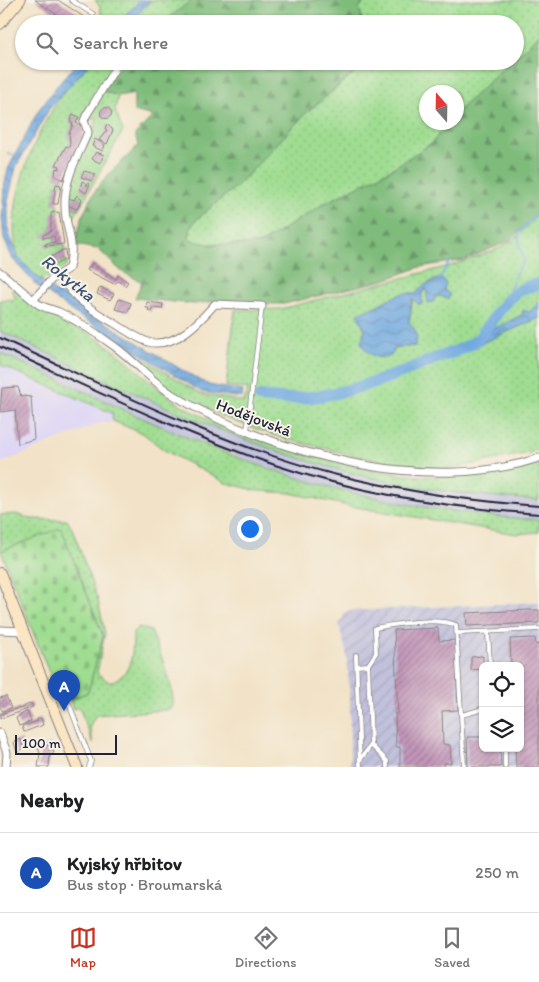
<!DOCTYPE html>
<html lang="en">
<head>
<meta charset="utf-8">
<style>
	body { margin:0; font-family:Itim,sans-serif; background:#f2f2f2; color:#202124 }
	.controls { position:absolute; right:15px; bottom:15px; display:grid; overflow:hidden; border-radius:8px; box-shadow:0 1px 4px #0004 }
	.controls button { width:45px; height:45px; display:grid; place-items:center; padding:0; border:0; border-bottom:1px solid #e0e0e0; background:#fff; color:#202124; font:25px sans-serif }
	.compass { position:absolute; left:419px; top:85px; width:45px; height:45px; border-radius:50%; background:#fff; box-shadow:0 1px 4px #0004; rotate:340deg }
	.scale { position:absolute; left:15px; bottom:12px; width:102px; box-sizing:border-box; padding-left:5px; border:2px solid #22223b; border-top:0; font-size:14px; line-height:18px; white-space:nowrap; color:#22223b; -webkit-text-stroke:4px #f7f3e8; paint-order:stroke }
	.you { position:absolute; left:249px; top:528px; width:18px; height:18px; margin:-12px; border:4px solid #fff; border-radius:50%; background:#1a73e8; box-shadow:0 0 0 8px #1a73e833 }
	.badge { display:grid; place-items:center; width:32px; height:32px; border-radius:50%; background:#c8321e; color:#fff; font-size:16px; font-weight:700 }
	.pin { position:absolute; translate:-50% -41px; filter:drop-shadow(0 1px 2px #0008) }
	.pin::after { content:''; position:absolute; top:26px; width:18px; height:15px; background:inherit; clip-path:polygon(0 0,100% 0,50% 100%) }
	.list { margin:0; padding:0; list-style:none }
	h2 { display:flex; justify-content:space-between; align-items:center; height:65px; margin:0; padding:0 20px; font-size:21px }
	h2 small { font-size:16px; font-weight:400; color:#757577 }
	.list li { display:grid; grid-template-columns:32px 1fr auto; gap:15px; align-items:center; box-sizing:border-box; height:80px; padding:0 20px; border-top:1px solid #e0e0e0 }
	.list b { display:block; font-size:19px; white-space:nowrap }
	.list p { margin:0; font-size:16px; white-space:nowrap; color:#757577 }
	.list em { font-size:16px; font-style:normal; color:#757577 }
	.icon { flex:none; width:28px; height:28px; fill:none; stroke:currentColor; stroke-width:2; stroke-linecap:round; stroke-linejoin:round }
	.map { position:relative; flex:none; width:539px; height:767px; overflow:hidden }
	.search { position:absolute; background:#fff; box-shadow:0 1px 4px #0004; left:15px; right:15px; top:15px; height:55px; display:flex; align-items:center; gap:12px; box-sizing:border-box; padding:0 18px; border-radius:28px; color:#757577; font-size:19px }
	.sheet { height:145px; background:#fff }
	nav { display:flex; justify-content:space-around; align-items:center; box-sizing:border-box; height:70px; border-top:1px solid #e0e0e0; background:#fff; font-size:14px; color:#757577 }
	nav a { display:grid; justify-items:center; gap:2px }
	nav .on { color:#c8321e }
	.map>svg:first-child { display:block }
	.built { fill:#ddd5f6 }
	.industrial { fill:url(#industrial-furrows); fill-rule:evenodd }
	.railway { fill:#c2c1dc }
	.grass { fill:url(#grass-dots); stroke:#608066; fill-rule:evenodd }
	.forest { fill:url(#forest-firs); stroke:#506f5b }
	.cemetery { fill:url(#cemetery-stones); stroke:#608066 }
	.water { fill:url(#water-waves); stroke:#49658d }
	.lines { fill:none; stroke-linecap:round; stroke-linejoin:round }
	.stream { stroke:#70a8df; stroke-width:2 }
	.river { stroke:#70a8df; stroke-width:12 }
	.building { fill:url(#building-hatch) }
	.lane-casing { stroke:#8a8282; stroke-width:5.5 }
	.street-casing { stroke:#8a8282; stroke-width:9 }
	.secondary-casing { stroke:#8a8282; stroke-width:12 }
	.lane { stroke:#fff; stroke-width:4 }
	.street { stroke:#fff; stroke-width:7 }
	.secondary { stroke:#fbe6c4; stroke-width:10 }
	.rail { stroke:#22223b; stroke-width:2 }
	.labels { text-anchor:middle; stroke-width:4; stroke-linejoin:round; paint-order:stroke }
	.street-label { font-size:16px; fill:#22223b; stroke:#f7f3e8 }
	.water-label { font-size:18px; font-style:italic; fill:#3d5174; stroke:#f7f3e8 }
</style>
</head>
<body>
<div class="map">
<svg width="539" height="767" viewBox="0 0 539 767">
	<defs>
		<pattern id="industrial-furrows" width="10" height="10" patternUnits="userSpaceOnUse" patternTransform="scale(1.25)"><rect width="10" height="10" fill="#c2c1dc"/><path d="M-1 1l2-2M0 10L10 0M9 11l2-2" fill="none" stroke="#a6a6be"/></pattern>
		<pattern id="grass-dots" width="8" height="8" patternUnits="userSpaceOnUse" patternTransform="scale(1.25)"><rect width="8" height="8" fill="#9fdd91"/><path d="M2 2h.1M6 6h.1" fill="none" stroke="#89bd7e" stroke-width="1.8" stroke-linecap="round"/></pattern>
		<pattern id="forest-firs" width="22" height="20" patternUnits="userSpaceOnUse" patternTransform="scale(1.25)"><rect width="22" height="20" fill="#7fbc7b"/><path d="M5 1l3.5 6h-7zM16 11l3.5 6h-7z" fill="#689866"/></pattern>
		<pattern id="cemetery-stones" width="16" height="16" patternUnits="userSpaceOnUse" patternTransform="scale(1.25)"><rect width="16" height="16" fill="#9fdd91"/><path d="M2 7V4a2 2 0 0 1 4 0v3zM10 15v-3a2 2 0 0 1 4 0v3z" fill="#89bd7e"/></pattern>
		<pattern id="water-waves" width="16" height="10" patternUnits="userSpaceOnUse" patternTransform="scale(1.25)"><rect width="16" height="10" fill="#70a8df"/><path d="M0 5q4-4 8 0t8 0" fill="none" stroke="#5c88b6"/></pattern>
		<pattern id="building-hatch" width="6" height="6" patternUnits="userSpaceOnUse" patternTransform="scale(1.25)"><rect width="6" height="6" fill="#c296b9"/><path d="M-1 1l2-2M0 6l6-6M5 7l2-2" fill="none" stroke="#9d7a98"/></pattern>
	</defs>
	<rect width="100%" height="100%" fill="#f7f3e8"/>
	<filter id="ink" filterUnits="userSpaceOnUse"><feTurbulence type="fractalNoise" baseFrequency=".02" numOctaves="2"/><feDisplacementMap in="SourceGraphic" scale="10" xChannelSelector="R" yChannelSelector="G"/><feConvolveMatrix kernelMatrix="1 2 1 2 8 2 1 2 1" color-interpolation-filters="sRGB"/></filter>
	<filter id="wash" filterUnits="userSpaceOnUse"><feTurbulence type="fractalNoise" baseFrequency=".0096" numOctaves="4" result="noise"/><feDisplacementMap in="SourceGraphic" scale="20" xChannelSelector="R" yChannelSelector="G"/><feGaussianBlur stdDeviation="1.12" result="paint"/><feColorMatrix in="noise" values="0 0 0 0 0 0 0 0 0 0 0 0 0 0 0 0 0 1.4 0 .05"/><feComposite in="paint" operator="in"/></filter>
	<g filter="url(#wash)">
		<rect width="100%" height="100%" fill="#f2e3c8"/>
		<!-- built -->
		<polygon class="built" points="0,365 112,413 113,421 100,423 0,463"/>
		<!-- industrial -->
		<path class="industrial" d="M539,602V767H350V694L346,651L339,625L346,611ZM483,666H520V748H483Z"/>
		<!-- railway -->
		<polygon class="railway" points="0,331 178,412 281,452 334,468 406,484 474,495 539,500 539,520 472,514 403,503 328,487 274,470 170,430 0,353"/>
		<!-- grass -->
		<g class="grass">
			<polygon points="95,0 140,0 117,24 102,24 100,7"/>
			<polygon points="151,0 192,0 161,24 128,24"/>
			<polygon points="366,0 539,0 539,35 515,58 515,24 363,24 359,8"/>
			<path d="M92,61H116L80,122L76,123L79,117L74,115L70,122L73,124L69,134L70,143L69,147L66,146L56,164L60,166L55,172L57,173L56,176L63,180L61,185L56,184L53,203L58,204L59,212L52,213L51,231L42,236H54L55,242L45,244L46,246L64,244L65,249L51,257L55,265L66,259L67,266L49,277L39,279C32,273 23,265 18,257C0,198 47,99 92,61Z"/>
			<polygon points="368,61 511,61 457,112 456,92 426,92 426,122 448,123 432,143 390,170 323,204 262,243 246,245 200,244 189,238 191,227 196,220 239,184 305,114"/>
			<polygon points="103,91 118,96 115,110 123,131 73,219 69,216 67,205 77,209 82,200 77,195 74,200 68,198 72,178 97,120 91,118 89,124 87,121"/>
			<path d="M539,213V302L529,312L488,332H482L464,345L471,348L539,318V450L529,453L442,470L360,457L282,438L228,419L176,393L131,357L134,353L201,394L244,402L248,389L226,386L235,310L281,309L457,264L500,248L513,240ZM435,279L444,290L442,297L437,295L433,302L428,299L426,288L422,293L413,297L409,323C417,329 418,337 415,346L395,348L361,342L365,330L358,315L385,301L415,294L425,285Z"/>
			<path d="M16,286C46,312 82,327 114,350C134,365 151,384 172,399C228,437 352,472 419,476C459,479 501,472 539,462V500C470,496 400,487 333,468C217,436 109,381 0,331V300L16,299L11,290Z"/>
			<path d="M0,353C107,401 215,457 330,487C398,505 468,515 539,520V532L516,534L349,506L290,493L258,491L226,483L164,450L144,434L113,421L112,413L0,365Z"/>
			<path d="M16,514L32,519L67,520L73,530L98,601L105,633L97,673L109,682C133,676 133,653 133,632L138,627L151,631C159,651 175,686 173,707L166,710L96,715L90,725L93,743L79,707L73,709L70,700L88,692L103,636L61,529L1,551L0,515Z"/>
		</g>
		<!-- forest -->
		<g class="forest">
			<polygon points="192,0 366,0 359,8 363,24 161,24"/>
			<path d="M539,35V213L509,241L464,260L420,267L384,280L284,304H246L216,301L194,304L135,298L142,282L121,271L98,249L75,245C81,213 92,189 116,167C124,159 131,154 138,145L135,134L153,116L134,111V93L118,96L103,91L122,61H368L305,114L239,184L196,220L191,227L189,238C198,247 248,245 262,243L323,204L390,170L432,143L448,123L456,122L457,112L511,61H515V58Z"/>
		</g>
		<!-- cemetery -->
		<polygon class="cemetery" points="61,528 103,636 88,692 61,703 1,551"/>
		<!-- water -->
		<g class="water">
			<polygon points="140,0 151,0 128,24 117,24"/>
			<polygon points="79,61 92,61 49,109 16,167 8,201 8,217 9,233 17,255 34,274 53,290 182,370 209,385 243,391 242,398 202,392 73,312 36,285 12,258 4,239 2,218 4,187 8,169 38,111 56,87"/>
			<path d="M441,278L446,283L444,290L450,294L448,299L437,295L433,302L428,303L426,288L422,293V304H418L412,298L409,323C417,330 418,336 415,346L395,348L391,356C377,360 368,356 361,342L365,330L358,315L359,312C371,312 401,287 415,294L425,285Z"/>
			<polygon points="539,302 539,318 470,348 464,345 482,332 488,332 523,314 523,310 529,312"/>
		</g>
		<g class="lines">
			<!-- stream -->
			<g class="stream">
				<polyline points="9,154 16,156"/>
				<polyline points="440,279 449,262"/>
				<polyline points="507,298 516,273 524,261 519,243 519,233 539,211"/>
			</g>
			<!-- river -->
			<path class="river" d="M260,397C320,405 377,383 432,360C447,354 464,350 477,340C482,336 485,330 489,325C503,305 513,287 539,284"/>
		</g>
		<g id="blocks">
			<!-- building -->
			<g class="building">
				<polygon points="35,0 58,0 90,21 89,24 71,24"/>
				<circle cx="106" cy="113" r="5.5"/>
				<polygon points="73,114 79,117 76,123 84,127 85,130 63,180 55,176 56,168 59,169 60,166 56,165 66,146 69,147 70,143 69,134 73,124 70,122"/>
				<polygon points="107,124 113,130 107,144 99,140 107,130 105,129"/>
				<polygon points="95,139 105,145 103,151 92,146"/>
				<polygon points="96,152 104,155 100,163 92,159"/>
				<polygon points="84,171 96,174 92,181 81,177"/>
				<polygon points="82,181 87,184 87,186 88,183 90,184 86,193 80,189"/>
				<polygon points="56,184 61,185 58,204 53,204"/>
				<polygon points="77,195 82,200 77,209 67,205 68,198 74,200"/>
				<polygon points="59,212 64,244 45,246 45,244 55,242 54,236 43,238 43,235 51,231 51,213"/>
				<polygon points="65,249 66,259 55,265 51,257"/>
				<polygon points="92,263 116,279 118,275 128,282 125,286 118,281 114,284 87,270"/>
				<polygon points="100,287 114,294 110,300 97,294"/>
				<polygon points="119,299 131,303 128,312 115,309"/>
				<polygon points="147,302 163,304 162,309 152,308 151,312 148,311 149,308 146,308"/>
				<polygon points="18,387 21,396 31,397 34,439 18,444 15,410 0,412 2,388"/>
				<polygon points="529,610 539,610 539,623 467,626 466,613"/>
				<polygon points="438,628 439,641 455,640 458,710 442,711 443,744 450,745 451,763 444,763 444,767 400,767 400,747 396,747 395,713 398,713 394,630"/>
				<polygon points="535,638 536,645 539,644 539,767 516,767 515,748 520,748 520,666 511,666 510,639"/>
				<polygon points="483,656 483,669 471,670 471,657"/>
				<polygon points="6,696 11,708 3,711 0,708 0,698"/>
				<polygon points="31,703 33,707 0,719 0,714 19,708 19,709"/>
				<polygon points="27,711 31,721 19,726 16,718"/>
				<polygon points="41,718 43,725 24,732 22,726 38,721 37,719"/>
				<polygon points="467,737 483,737 483,748 500,748 501,767 468,767"/>
				<polygon points="21,739 24,748 17,753 14,742"/>
				<polygon points="51,744 54,753 50,754 49,767 38,767 40,753 38,748"/>
			</g>
		</g>
	</g>
	<g filter="url(#ink)">
		<use href="#blocks" fill-opacity="0" stroke="#8a8282" stroke-width="1"/>
		<g class="lines">
			<!-- lane casing -->
			<g class="lane-casing">
				<g id="lane">
					<polyline points="71,0 93,14"/>
					<polyline points="247,431 262,306"/>
					<polyline points="488,632 490,666"/>
					<polyline points="458,633 539,629"/>
					<polyline points="356,655 360,767"/>
					<polyline points="368,665 371,745 387,761 387,767"/>
					<path d="M357,666L368,665L376,653L375,628C397,624 436,617 456,625L464,767"/>
					<polyline points="69,704 91,761 89,767"/>
					<polyline points="462,715 483,709"/>
					<polyline points="505,748 505,767"/>
					<polyline points="360,760 371,745"/>
				</g>
			</g>
			<!-- street casing -->
			<g class="street-casing">
				<g id="street">
					<path d="M0,272C13,282 25,294 38,304C44,308 52,309 59,312C76,320 99,335 114,346C135,361 153,383 175,396C273,455 429,495 539,458"/>
					<path d="M60,276C74,298 91,310 114,323C124,329 136,338 148,342C175,349 200,321 215,304L262,306"/>
					<path d="M34,299L52,279L69,268C76,240 65,230 65,206C64,179 78,156 88,132L84,121L86,116L114,70"/>
					<polyline points="0,630 23,631"/>
					<polyline points="0,733 7,753 6,767"/>
				</g>
			</g>
			<!-- secondary casing -->
			<g class="secondary-casing">
				<g id="secondary">
					<polyline points="0,24 20,0"/>
					<polyline points="0,573 77,767"/>
				</g>
			</g>
			<!-- lane -->
			<use href="#lane" class="lane"/>
			<!-- street -->
			<use href="#street" class="street"/>
			<!-- secondary -->
			<use href="#secondary" class="secondary"/>
			<!-- rail -->
			<g class="rail">
				<path d="M0,338C108,387 217,444 333,474C401,491 469,501 539,506"/>
				<path d="M0,347C90,388 181,433 275,465C361,494 449,508 539,514"/>
			</g>
		</g>
	</g>
	<g class="labels">
		<!-- street labels -->
		<g class="street-label">
			<text transform="translate(254 417) rotate(21)" y="6">Hodějovská</text>
		</g>
		<!-- water labels -->
		<g class="water-label">
			<text transform="translate(68 278) rotate(39)" y="6">Rokytka</text>
		</g>
	</g>
</svg>
<div class="controls">
<button><svg class="icon" aria-label="locate" viewBox="0 0 24 24"><circle cx="12" cy="12" r="6"/><path d="M12 2v4M12 18v4M2 12h4M18 12h4"/></svg></button>
<button><svg class="icon" aria-label="layers" viewBox="0 0 24 24"><path d="M12 4l9 5-9 5-9-5zM3 14l9 5 9-5"/></svg></button>
</div>
<svg class="compass" viewBox="-18 -18 36 36"><path d="M0-13l5 13h-10z" fill="#e53935"/><path d="M0 13l5-13h-10z" fill="#757577"/></svg>
<div class="scale">100 m</div>
<div class="you"></div>
<div class="pin badge" style="left:64px;top:711px;background:#1a4fb4">A</div>
<div class="search"><svg class="icon" aria-label="search" viewBox="0 0 24 24"><circle cx="10" cy="10" r="6"/><path d="M15 15l6 6"/></svg>Search here</div>
</div>
<section class="sheet">
<h2>Nearby<small></small></h2>
<ul class="list">
<li><span class="badge" style="background:#1a4fb4">A</span><div><b>Kyjský hřbitov</b><p>Bus stop · Broumarská</p></div><em>250 m</em></li>
</ul>
</section>
<nav>
<a class="on"><svg class="icon" aria-label="map" viewBox="0 0 24 24"><path d="M3 6l6-2 6 2 6-2v14l-6 2-6-2-6 2zM9 4v14M15 6v14"/></svg>Map</a>
<a><svg class="icon" aria-label="directions" viewBox="0 0 24 24"><path d="M12 3l9 9-9 9-9-9zM9 14v-3h6M13 9l2 2-2 2"/></svg>Directions</a>
<a><svg class="icon" aria-label="saved" viewBox="0 0 24 24"><path d="M7 4h10v16l-5-4-5 4z"/></svg>Saved</a>
</nav>
</body>
</html>
